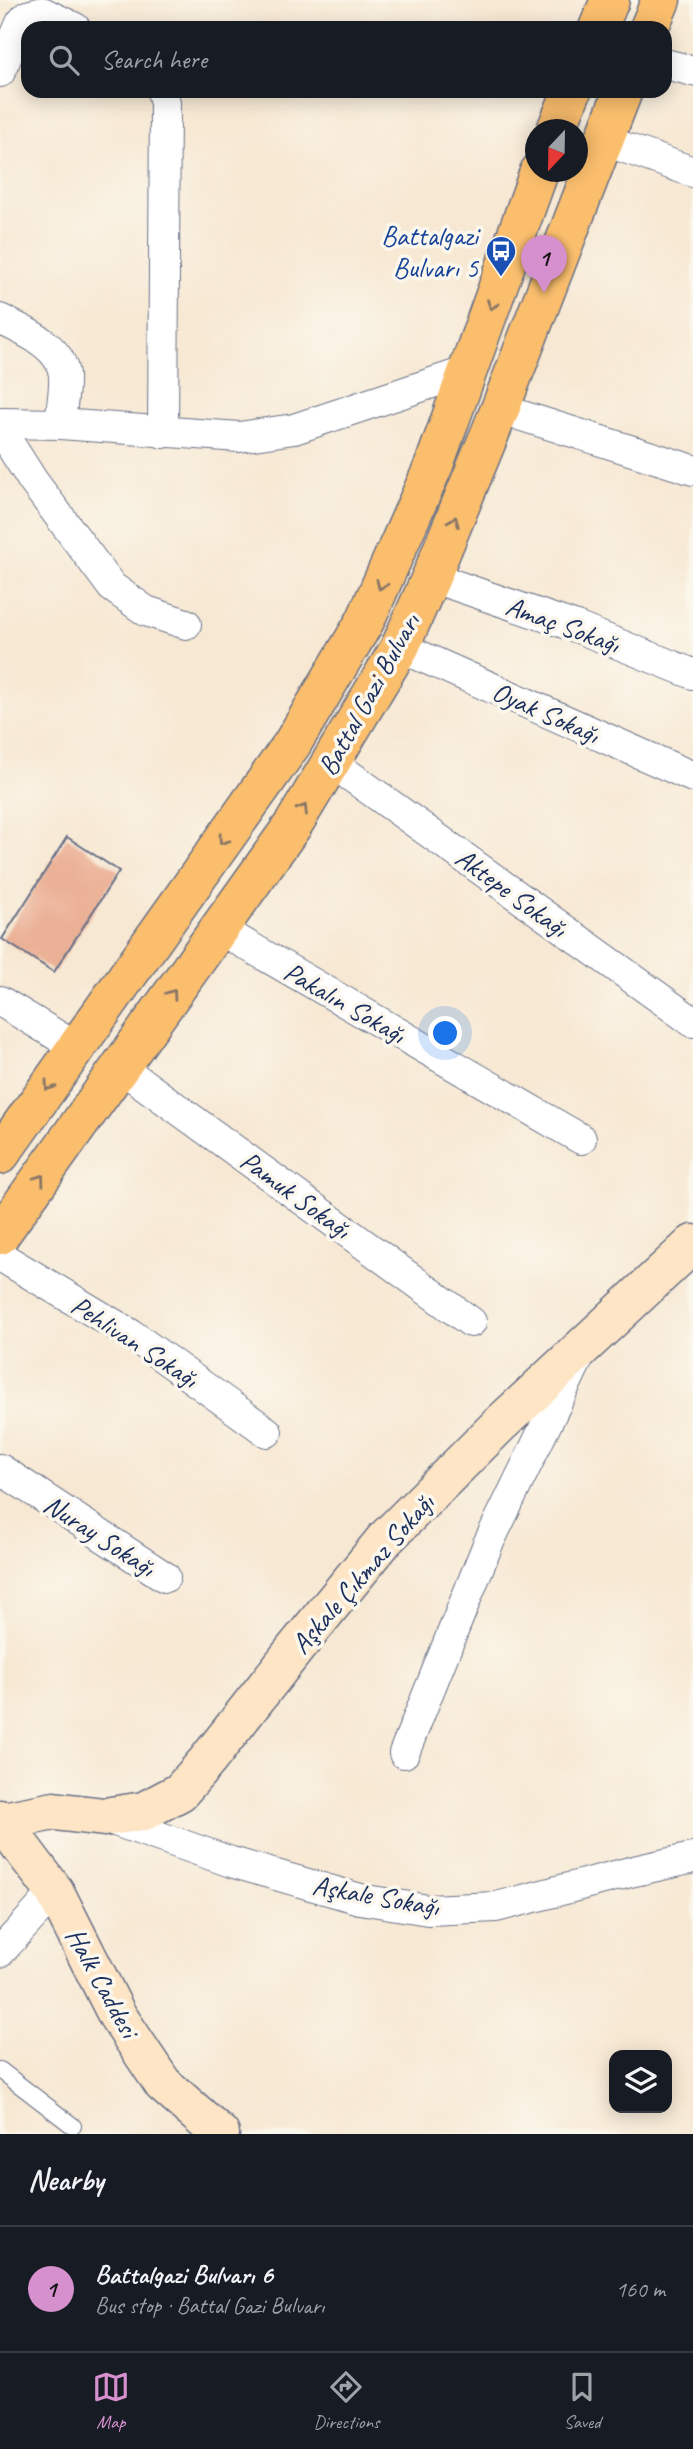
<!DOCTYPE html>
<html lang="en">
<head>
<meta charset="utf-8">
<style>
	body { margin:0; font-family:Caveat,sans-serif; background:#242831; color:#f1f3f6 }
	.controls { position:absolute; right:21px; bottom:21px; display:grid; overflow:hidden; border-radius:14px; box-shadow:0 4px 18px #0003 }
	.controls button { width:63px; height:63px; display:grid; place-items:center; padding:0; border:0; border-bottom:2px solid #363941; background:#171b24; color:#f1f3f6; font:35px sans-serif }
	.compass { position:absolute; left:525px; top:119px; width:63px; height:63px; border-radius:50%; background:#171b24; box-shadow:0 4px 18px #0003; rotate:202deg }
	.you { position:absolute; left:446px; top:1034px; width:24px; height:24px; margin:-18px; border:5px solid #fff; border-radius:50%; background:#1a73e8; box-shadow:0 0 0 10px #1a73e833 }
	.badge { display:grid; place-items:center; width:46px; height:46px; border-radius:50%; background:#d690ce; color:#111; font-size:23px; font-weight:700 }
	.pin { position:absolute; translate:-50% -58px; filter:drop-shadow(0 2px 4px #0008) }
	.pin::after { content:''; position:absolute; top:37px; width:24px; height:21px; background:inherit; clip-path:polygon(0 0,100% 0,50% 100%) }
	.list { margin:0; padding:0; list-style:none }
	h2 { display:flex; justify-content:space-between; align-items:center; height:91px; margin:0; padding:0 28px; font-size:30px }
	h2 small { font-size:23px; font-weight:400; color:#9ea1a6 }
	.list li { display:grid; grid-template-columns:46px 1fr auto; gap:21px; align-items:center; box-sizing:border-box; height:126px; padding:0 28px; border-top:2px solid #363941 }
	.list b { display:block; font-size:26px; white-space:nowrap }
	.list p { margin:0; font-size:23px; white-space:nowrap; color:#9ea1a6 }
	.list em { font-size:23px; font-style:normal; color:#9ea1a6 }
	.icon { flex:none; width:38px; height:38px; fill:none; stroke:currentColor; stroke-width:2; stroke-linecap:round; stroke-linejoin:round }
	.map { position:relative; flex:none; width:693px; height:2134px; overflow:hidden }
	.search { position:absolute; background:#171b24; box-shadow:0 4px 18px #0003; left:21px; right:21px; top:21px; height:77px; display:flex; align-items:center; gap:18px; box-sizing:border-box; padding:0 24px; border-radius:21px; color:#9ea1a6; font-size:26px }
	.sheet { height:217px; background:#171b24 }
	nav { display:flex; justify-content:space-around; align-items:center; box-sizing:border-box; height:98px; border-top:2px solid #363941; background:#171b24; font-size:19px; color:#9ea1a6 }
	nav a { display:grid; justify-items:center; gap:4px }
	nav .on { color:#d690ce }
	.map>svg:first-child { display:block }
	.building { fill:#ebb196 }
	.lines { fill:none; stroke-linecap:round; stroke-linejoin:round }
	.lane-casing { stroke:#687087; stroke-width:18 }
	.street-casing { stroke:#687087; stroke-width:32 }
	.secondary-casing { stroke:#687087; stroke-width:41 }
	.primary-casing { stroke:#687087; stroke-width:41 }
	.lane { stroke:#fff; stroke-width:16 }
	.street { stroke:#fff; stroke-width:30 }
	.secondary { stroke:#fde5c5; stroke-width:38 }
	.primary { stroke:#fabe6d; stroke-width:38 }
	.oneway { stroke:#8a7666 }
	.labels { text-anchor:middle; stroke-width:7; stroke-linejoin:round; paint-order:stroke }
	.transit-label { font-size:28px; fill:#164399; stroke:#fbf7ec; text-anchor:end }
	.street-label { font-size:28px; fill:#1b2f5e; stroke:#fbf7ec }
</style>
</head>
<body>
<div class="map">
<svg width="693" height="2134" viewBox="0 0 693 2134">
	<rect width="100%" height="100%" fill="#fbf7ec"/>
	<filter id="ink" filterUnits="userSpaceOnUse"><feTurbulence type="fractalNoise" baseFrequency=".0143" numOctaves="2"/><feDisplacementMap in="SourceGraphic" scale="14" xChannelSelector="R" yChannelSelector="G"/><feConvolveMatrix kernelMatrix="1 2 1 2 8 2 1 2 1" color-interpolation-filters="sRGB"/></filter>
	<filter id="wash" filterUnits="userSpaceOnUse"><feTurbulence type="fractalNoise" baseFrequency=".00686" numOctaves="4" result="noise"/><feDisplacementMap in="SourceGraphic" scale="28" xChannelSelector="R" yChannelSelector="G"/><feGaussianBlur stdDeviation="1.57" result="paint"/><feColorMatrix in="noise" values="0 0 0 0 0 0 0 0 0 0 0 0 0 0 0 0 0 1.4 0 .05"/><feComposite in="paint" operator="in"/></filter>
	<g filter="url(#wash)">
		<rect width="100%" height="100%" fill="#f7e8d3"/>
		<g id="blocks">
			<!-- building -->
			<polygon class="building" points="67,837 119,871 54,972 2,939"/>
		</g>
	</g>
	<g filter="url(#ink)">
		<use href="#blocks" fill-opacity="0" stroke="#687087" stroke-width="2"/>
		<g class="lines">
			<!-- lane casing -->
			<g class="lane-casing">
				<polyline id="lane" points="0,2070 73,2126"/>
			</g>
			<!-- street casing -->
			<g class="street-casing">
				<g id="street">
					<polyline points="665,64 693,71"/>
					<polyline points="0,72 21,23 27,16 42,12 75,28"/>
					<polyline points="162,91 165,103 163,433"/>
					<polyline points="603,140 693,172"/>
					<path d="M0,319C23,331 61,345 64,375C65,391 61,409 60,424"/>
					<polyline points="500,409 693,470"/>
					<polyline points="0,423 60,424 239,437 294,429 468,371"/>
					<polyline points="0,429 33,481 112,587 146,611 186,624"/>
					<polyline points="431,577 576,627 693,674"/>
					<polyline points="400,647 693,777"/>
					<polyline points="331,762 693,1022"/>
					<polyline points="219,929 581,1139"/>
					<polyline points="0,1001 76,1047"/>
					<polyline points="120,1067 471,1322"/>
					<polyline points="0,1256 132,1335 267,1432"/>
					<polyline points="0,1469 165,1577"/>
					<polyline points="404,1753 488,1544 579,1357"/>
					<polyline points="104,1817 231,1862 360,1899 428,1910 496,1907 634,1871 693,1858"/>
					<polyline points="0,1952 55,1892"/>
				</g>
			</g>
			<!-- secondary casing -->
			<g class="secondary-casing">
				<g id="secondary">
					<polyline points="0,1819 55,1892 117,2015 163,2084 220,2134"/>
					<polyline points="3,1821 54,1811 104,1817 144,1811 180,1792 207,1761 295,1649 385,1539 500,1424 693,1244"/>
				</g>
			</g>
			<!-- primary casing -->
			<g class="primary-casing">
				<g id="primary">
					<polyline points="598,28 610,0"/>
					<polyline points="649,28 661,0"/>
					<polyline points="556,130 572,91"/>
					<polyline points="0,1155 292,744 365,621 434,465 539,172"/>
					<polyline points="0,1235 293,825 400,647 431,577 500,409 623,91"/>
				</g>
			</g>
			<!-- lane -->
			<use href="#lane" class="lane"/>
			<!-- street -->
			<use href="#street" class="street"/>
			<!-- secondary -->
			<use href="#secondary" class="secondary"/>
			<!-- primary -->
			<use href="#primary" class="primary"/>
		</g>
		<!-- one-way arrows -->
		<defs><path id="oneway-chevron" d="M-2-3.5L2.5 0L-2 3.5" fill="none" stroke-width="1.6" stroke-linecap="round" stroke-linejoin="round" transform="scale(1.75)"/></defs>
		<g class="oneway">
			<use href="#oneway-chevron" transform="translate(492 305) rotate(110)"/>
			<use href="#oneway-chevron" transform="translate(454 521) rotate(-68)"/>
			<use href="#oneway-chevron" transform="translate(381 585) rotate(114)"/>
			<use href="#oneway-chevron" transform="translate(303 809) rotate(-59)"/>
			<use href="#oneway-chevron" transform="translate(223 840) rotate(126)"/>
			<use href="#oneway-chevron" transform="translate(172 994) rotate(-54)"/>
			<use href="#oneway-chevron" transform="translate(49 1086) rotate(125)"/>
			<use href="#oneway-chevron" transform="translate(40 1179) rotate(-54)"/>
		</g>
	</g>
	<!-- icons -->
	<defs>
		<g id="bus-pin" transform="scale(1.575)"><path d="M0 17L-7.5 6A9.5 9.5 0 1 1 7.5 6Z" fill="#1a4fb4" stroke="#fbf7ec"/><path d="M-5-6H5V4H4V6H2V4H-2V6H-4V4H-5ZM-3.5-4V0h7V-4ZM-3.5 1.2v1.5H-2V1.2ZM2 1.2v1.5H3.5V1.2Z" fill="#fff"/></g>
	</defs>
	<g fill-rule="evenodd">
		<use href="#bus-pin" x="501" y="251"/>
	</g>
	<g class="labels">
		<!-- transit labels -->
		<g class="transit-label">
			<text x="478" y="245">Battalgazi<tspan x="478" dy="32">Bulvarı 5</tspan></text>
		</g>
		<!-- street labels -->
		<g class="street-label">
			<text transform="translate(563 624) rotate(20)" y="10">Amaç Sokağı</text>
			<text transform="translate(368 694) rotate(-61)" y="10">Battal Gazi Bulvarı</text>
			<text transform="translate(546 712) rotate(24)" y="10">Oyak Sokağı</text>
			<text transform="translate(512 892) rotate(36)" y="10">Aktepe Sokağı</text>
			<text transform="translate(345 1002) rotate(30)" y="10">Pakalın Sokağı</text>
			<text transform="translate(296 1194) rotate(36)" y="10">Pamuk Sokağı</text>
			<text transform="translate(135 1341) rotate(33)" y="10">Pehlivan Sokağı</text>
			<text transform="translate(100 1535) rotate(33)" y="10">Nuray Sokağı</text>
			<text transform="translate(362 1573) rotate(-49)" y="10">Aşkale Çıkmaz Sokağı</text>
			<text transform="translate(376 1895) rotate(10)" y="10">Aşkale Sokağı</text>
			<text transform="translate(103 1982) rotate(61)" y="10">Halk Caddesi</text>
		</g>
	</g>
</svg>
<div class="controls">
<button><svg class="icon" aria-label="layers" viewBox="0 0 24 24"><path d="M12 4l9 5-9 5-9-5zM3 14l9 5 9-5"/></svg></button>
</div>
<svg class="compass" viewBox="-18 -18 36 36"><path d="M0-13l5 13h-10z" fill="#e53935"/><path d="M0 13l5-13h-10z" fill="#9ea1a6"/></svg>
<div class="you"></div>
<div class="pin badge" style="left:544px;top:293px">1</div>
<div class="search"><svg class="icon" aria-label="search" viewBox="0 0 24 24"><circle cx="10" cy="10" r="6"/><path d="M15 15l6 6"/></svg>Search here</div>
</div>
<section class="sheet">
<h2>Nearby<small></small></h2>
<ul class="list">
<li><span class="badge">1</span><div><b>Battalgazi Bulvarı 6</b><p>Bus stop · Battal Gazi Bulvarı</p></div><em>160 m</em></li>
</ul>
</section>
<nav>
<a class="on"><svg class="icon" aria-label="map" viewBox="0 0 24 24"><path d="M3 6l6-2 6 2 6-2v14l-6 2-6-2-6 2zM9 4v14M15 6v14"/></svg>Map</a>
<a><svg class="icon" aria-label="directions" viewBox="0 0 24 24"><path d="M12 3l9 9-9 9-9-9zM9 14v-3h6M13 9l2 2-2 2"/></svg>Directions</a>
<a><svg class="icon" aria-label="saved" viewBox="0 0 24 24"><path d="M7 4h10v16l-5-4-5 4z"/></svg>Saved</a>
</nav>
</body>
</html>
